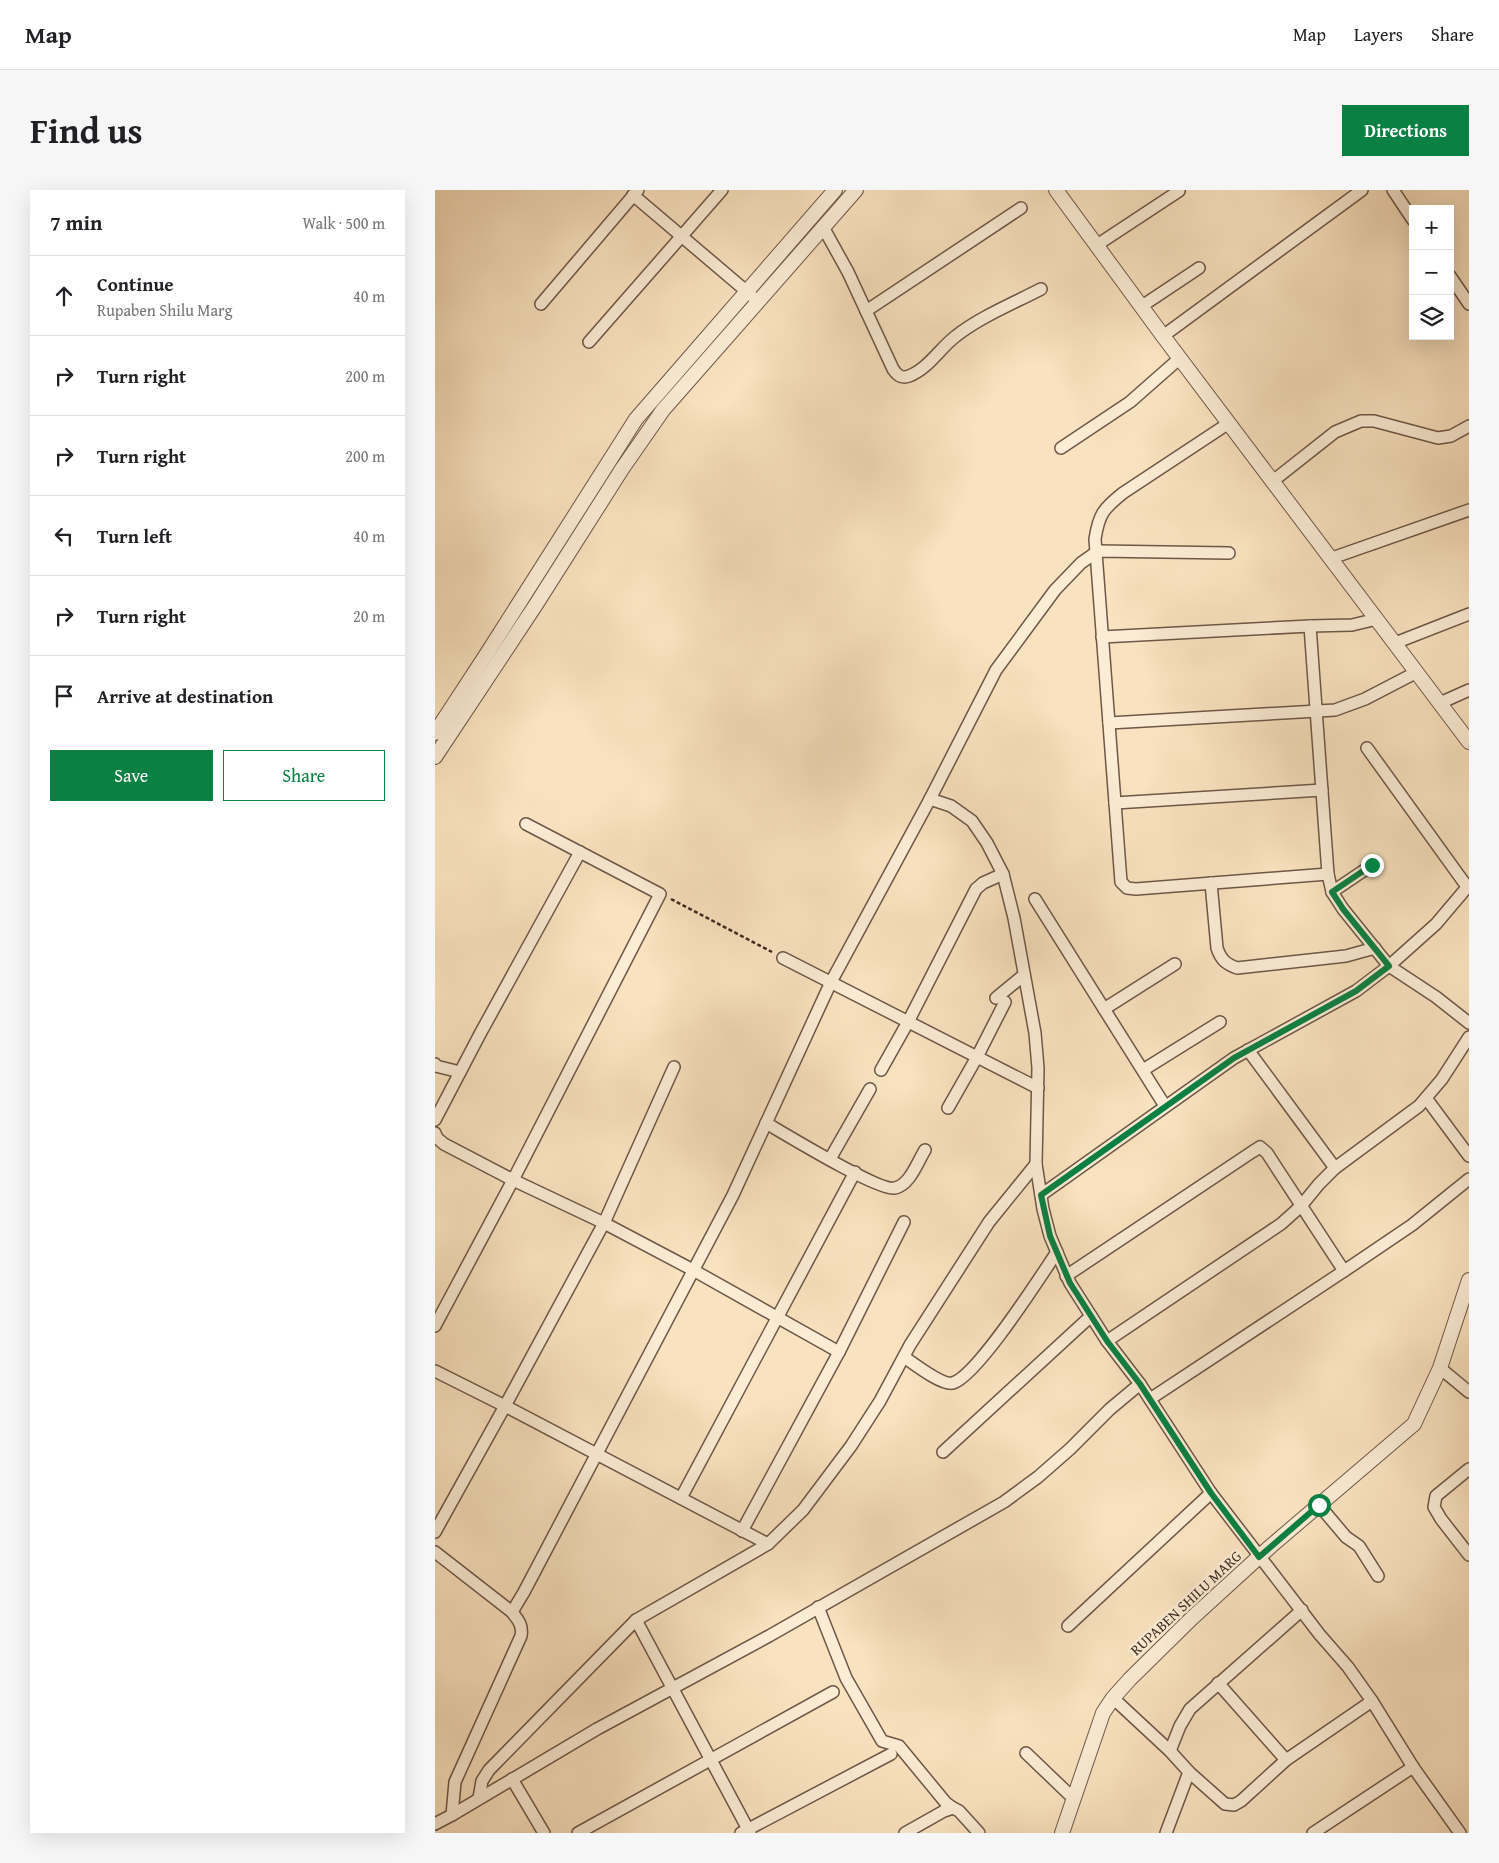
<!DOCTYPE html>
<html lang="en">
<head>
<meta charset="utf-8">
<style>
	body { margin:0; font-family:"Gentium Book Plus",serif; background:#f6f6f6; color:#202124 }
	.controls { position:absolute; right:15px; top:15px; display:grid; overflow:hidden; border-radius:0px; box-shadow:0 5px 20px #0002 }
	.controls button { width:45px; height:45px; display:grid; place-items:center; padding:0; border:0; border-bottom:1px solid #e0e0e0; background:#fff; color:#202124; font:25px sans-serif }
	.stop { position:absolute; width:15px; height:15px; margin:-11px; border:4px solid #0b8043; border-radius:50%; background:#fff }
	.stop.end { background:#0b8043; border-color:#fff; box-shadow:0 1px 5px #0008 }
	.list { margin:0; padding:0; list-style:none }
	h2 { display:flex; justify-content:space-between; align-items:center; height:65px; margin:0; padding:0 20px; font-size:21px }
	h2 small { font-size:16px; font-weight:400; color:#757577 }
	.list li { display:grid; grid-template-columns:32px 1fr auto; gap:15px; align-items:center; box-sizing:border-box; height:80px; padding:0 20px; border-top:1px solid #e0e0e0 }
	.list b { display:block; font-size:19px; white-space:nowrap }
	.list p { margin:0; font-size:16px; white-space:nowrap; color:#757577 }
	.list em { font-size:16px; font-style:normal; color:#757577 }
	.actions { display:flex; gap:10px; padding:15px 20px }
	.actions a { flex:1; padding:11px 0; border:1px solid #0b8043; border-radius:0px; text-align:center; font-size:18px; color:#0b8043 }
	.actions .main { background:#0b8043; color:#fff }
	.icon { flex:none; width:28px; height:28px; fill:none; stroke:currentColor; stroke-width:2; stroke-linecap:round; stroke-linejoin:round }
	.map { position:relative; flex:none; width:1034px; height:1643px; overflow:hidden; border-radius:0px }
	header { display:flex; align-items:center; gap:30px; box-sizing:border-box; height:70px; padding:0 25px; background:#fff; border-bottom:1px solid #e0e0e0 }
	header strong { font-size:24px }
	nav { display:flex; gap:28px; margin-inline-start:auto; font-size:18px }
	.intro { display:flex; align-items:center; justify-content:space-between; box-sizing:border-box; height:120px; padding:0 30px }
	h1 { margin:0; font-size:35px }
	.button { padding:12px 22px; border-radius:0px; background:#0b8043; color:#fff; font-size:18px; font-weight:700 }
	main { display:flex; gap:30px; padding:0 30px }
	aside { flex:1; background:#fff; border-radius:0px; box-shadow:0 5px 20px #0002 }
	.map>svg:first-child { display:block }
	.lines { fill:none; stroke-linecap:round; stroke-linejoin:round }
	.minor-casing { stroke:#6e5747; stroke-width:14 }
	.tertiary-casing { stroke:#6e5747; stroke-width:16 }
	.path { stroke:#40291f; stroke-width:2.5; stroke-dasharray:4 2.5; stroke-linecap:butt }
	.minor { stroke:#fbecd5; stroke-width:11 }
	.tertiary { stroke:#fbecd5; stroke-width:14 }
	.route { stroke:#0b8043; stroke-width:6 }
	.labels { text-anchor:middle; stroke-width:5; stroke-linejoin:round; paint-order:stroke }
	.street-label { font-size:15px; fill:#40291f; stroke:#fbecd5 }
</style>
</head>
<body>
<header>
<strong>Map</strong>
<nav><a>Map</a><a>Layers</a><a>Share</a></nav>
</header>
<div class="intro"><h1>Find us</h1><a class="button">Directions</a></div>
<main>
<aside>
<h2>7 min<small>Walk · 500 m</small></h2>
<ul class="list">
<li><svg class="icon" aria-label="ahead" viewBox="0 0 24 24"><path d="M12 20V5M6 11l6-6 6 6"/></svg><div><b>Continue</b><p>Rupaben Shilu Marg</p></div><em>40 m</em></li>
<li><svg class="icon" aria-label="right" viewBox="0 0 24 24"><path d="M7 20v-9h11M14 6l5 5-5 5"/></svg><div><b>Turn right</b></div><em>200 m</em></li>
<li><svg class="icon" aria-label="right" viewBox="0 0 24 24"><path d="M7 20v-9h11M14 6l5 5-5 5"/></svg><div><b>Turn right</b></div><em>200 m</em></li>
<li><svg class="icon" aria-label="left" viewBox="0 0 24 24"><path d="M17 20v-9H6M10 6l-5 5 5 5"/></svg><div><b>Turn left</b></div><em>40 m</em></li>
<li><svg class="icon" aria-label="right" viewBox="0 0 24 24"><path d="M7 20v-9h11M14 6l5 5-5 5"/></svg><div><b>Turn right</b></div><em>20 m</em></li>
<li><svg class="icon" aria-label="arrive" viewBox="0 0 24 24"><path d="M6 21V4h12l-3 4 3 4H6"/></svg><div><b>Arrive at destination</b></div></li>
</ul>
<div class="actions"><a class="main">Save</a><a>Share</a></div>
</aside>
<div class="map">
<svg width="1034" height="1643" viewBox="0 0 1034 1643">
	<rect width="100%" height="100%" fill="#f9e2bf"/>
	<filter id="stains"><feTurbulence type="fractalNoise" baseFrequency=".004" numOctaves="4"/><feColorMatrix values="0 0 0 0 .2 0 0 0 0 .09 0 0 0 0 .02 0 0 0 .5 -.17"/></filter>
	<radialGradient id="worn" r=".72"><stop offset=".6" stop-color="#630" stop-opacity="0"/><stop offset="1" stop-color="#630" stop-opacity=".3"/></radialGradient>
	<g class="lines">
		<!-- minor casing -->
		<g class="minor-casing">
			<g id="minor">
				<polyline points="958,0 978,30"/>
				<polyline points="198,5 317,106"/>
				<path d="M388,37L413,82L458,179C462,185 466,189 474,186C493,179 505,158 521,146C545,127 579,113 606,99"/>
				<polyline points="662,55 744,1"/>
				<polyline points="1015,86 1034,114"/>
				<polyline points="106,114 203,0"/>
				<polyline points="707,116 764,78"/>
				<polyline points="431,121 586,18"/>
				<polyline points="728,146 927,0"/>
				<polyline points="154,152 287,0"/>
				<path d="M794,233L688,303C668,319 664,324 660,349L686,692L692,698L701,699L893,684"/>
				<polyline points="626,258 695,212 745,168"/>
				<polyline points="838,291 900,242 926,231 939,231 1003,248 1016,246 1034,236"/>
				<polyline points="897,368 1034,320"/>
				<polyline points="875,436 893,684 897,702 908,719 954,776 1001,807 1034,833"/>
				<polyline points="667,447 875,436 917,435 942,429"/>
				<polyline points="960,453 1034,424"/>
				<polyline points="1005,513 1034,500"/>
				<polyline points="674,533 900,520 930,509 982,482"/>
				<polyline points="932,558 1033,698"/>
				<polyline points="495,609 516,616 537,631 552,653 568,684 579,728 600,843 603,878 601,974 608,1019 615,1046 635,1093 672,1151 705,1194 776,1303 885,1445 913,1477 937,1511 978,1577 1025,1643"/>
				<polyline points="680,613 887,600"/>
				<path d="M776,693L782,758C786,770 791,774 802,778L911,766L940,758"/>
				<polyline points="897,702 937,675"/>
				<polyline points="600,709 730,916"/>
				<polyline points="348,768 603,898"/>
				<polyline points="561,808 589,785"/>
				<polyline points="669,819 740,774"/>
				<polyline points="813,860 900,978"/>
				<polyline points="0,874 1,876 25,882"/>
				<polyline points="446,880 473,832 541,699 548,693 568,684"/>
				<polyline points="708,880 785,832"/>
				<polyline points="991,908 1034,966"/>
				<polyline points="513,918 542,867 570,812"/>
				<polyline points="0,930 45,844 145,662"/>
				<path d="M331,933C350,944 445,1002 460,998C475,995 483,971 490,960"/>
				<polyline points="0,943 2,948 9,954 78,990 225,704 91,634"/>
				<polyline points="395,969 435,899"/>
				<polyline points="606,1005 799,868 921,801 954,776 1001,734 1034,695"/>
				<polyline points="909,1081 977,1035 1034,989"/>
				<polyline points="631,1086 817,962 825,957 832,963 909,1081 715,1209"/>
				<polyline points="0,1136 78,990 169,1033 258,1080 404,1162"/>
				<polyline points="672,1151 846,1034 866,1016 884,994 900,978 984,916 1007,889 1034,847"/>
				<path d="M469,1167C478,1173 507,1196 518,1193C543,1185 605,1087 622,1062"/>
				<polyline points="1005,1178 1034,1202"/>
				<polyline points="0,1181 70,1216 169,1033 239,877"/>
				<polyline points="508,1262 656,1126"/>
				<polyline points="1034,1279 1001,1306 999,1317 1006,1329 1034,1365"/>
				<polyline points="246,1308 420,982"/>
				<polyline points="884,1315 911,1347 924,1356 943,1386"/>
				<polyline points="307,1341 404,1162 469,1032"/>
				<polyline points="0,1342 70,1216 333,1354"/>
				<path d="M0,1362L77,1422C83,1430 88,1435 86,1446L20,1592L17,1625L0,1634"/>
				<polyline points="383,1417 411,1488 447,1551 464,1556 511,1613 518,1618"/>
				<polyline points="77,1422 89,1402 298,1005 396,792 495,609 561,480 620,400 646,373 663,361 794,363"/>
				<polyline points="201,1430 315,1643"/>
				<polyline points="633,1436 776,1303"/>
				<polyline points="783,1493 851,1570"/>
				<polyline points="678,1508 735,1561 754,1582 790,1614 799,1615 806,1611 851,1570 937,1511"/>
				<polyline points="735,1561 745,1536 755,1519 867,1420"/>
				<polyline points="591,1563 639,1609"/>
				<polyline points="77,1589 109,1643"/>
				<polyline points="44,1608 47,1591 54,1580 201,1430 333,1354 368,1320 416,1256 445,1211 475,1155 554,1032 601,974"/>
				<polyline points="17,1625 162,1539 334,1446 569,1312 603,1287 635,1259 675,1219 705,1194"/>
				<polyline points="143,1643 398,1502"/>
				<polyline points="306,1643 456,1564"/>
				<polyline points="470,1643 509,1621 518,1618 524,1621 544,1643"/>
				<polyline points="731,1643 754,1582"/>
				<polyline points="878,1643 978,1577"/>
			</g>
		</g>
		<!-- tertiary casing -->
		<g class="tertiary-casing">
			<g id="tertiary">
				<polyline points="621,0 728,146 1034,552"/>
				<polyline points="0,543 53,462 201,229 400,0"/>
				<polyline points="0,567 100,416 187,279 228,220 421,0"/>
				<polyline points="627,1643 668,1523 678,1508 695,1489 757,1428 836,1356 979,1234 1005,1178 1034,1090"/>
			</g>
		</g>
		<!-- path -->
		<polyline class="path" points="236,709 337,762"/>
		<!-- minor -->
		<use href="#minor" class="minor"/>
		<!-- tertiary -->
		<use href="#tertiary" class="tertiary"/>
	</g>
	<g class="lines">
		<!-- route -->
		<polyline class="route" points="884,1315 824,1367 776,1303 705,1194 672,1151 635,1093 615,1046 606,1005 799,868 921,801 954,776 908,719 897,702 937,675"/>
	</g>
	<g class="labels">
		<!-- street labels -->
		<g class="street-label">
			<text transform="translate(751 1413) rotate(-43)" y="5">RUPABEN SHILU MARG</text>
		</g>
	</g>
	<rect width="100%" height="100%" filter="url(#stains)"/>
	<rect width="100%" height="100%" fill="url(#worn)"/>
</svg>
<div class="controls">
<button>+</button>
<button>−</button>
<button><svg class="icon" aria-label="layers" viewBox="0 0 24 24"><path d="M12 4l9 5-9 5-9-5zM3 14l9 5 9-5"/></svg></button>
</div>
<div class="stop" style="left:884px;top:1315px"></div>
<div class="stop end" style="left:937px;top:675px"></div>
</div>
</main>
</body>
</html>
